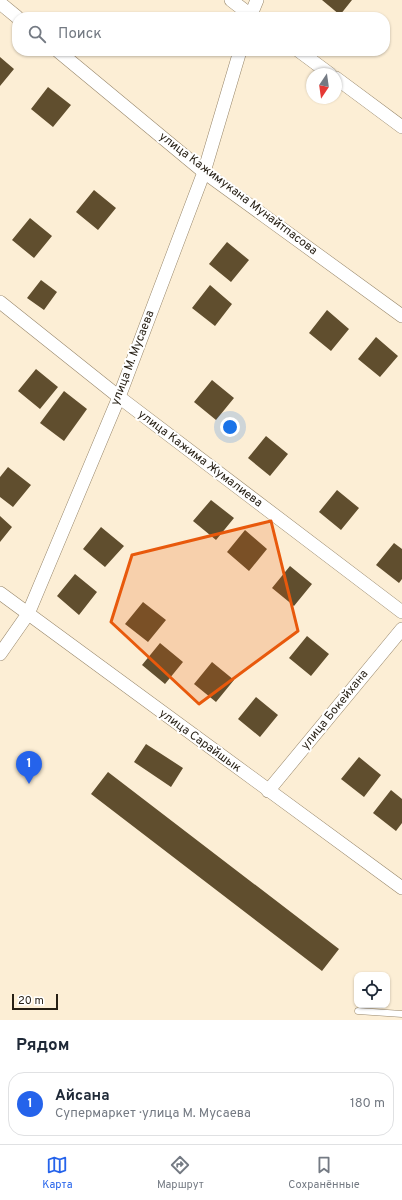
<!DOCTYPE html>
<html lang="ru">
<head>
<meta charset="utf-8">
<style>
	:root { --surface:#fff; --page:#f6f6f7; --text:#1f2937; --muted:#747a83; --line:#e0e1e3; --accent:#2563eb }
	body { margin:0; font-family:Overpass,sans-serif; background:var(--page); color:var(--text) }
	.controls { position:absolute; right:12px; bottom:12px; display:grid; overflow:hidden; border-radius:8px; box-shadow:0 1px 3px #0004 }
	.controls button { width:36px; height:36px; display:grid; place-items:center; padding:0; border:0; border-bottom:1px solid var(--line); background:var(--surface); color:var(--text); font:20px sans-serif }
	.compass { position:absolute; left:306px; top:68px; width:36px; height:36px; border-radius:50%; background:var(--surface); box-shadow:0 1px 3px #0004; rotate:193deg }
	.scale { position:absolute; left:12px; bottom:10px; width:46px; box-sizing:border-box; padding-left:4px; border:2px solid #261f14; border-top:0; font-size:11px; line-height:14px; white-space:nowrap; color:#261f14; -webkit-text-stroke:3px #fff; paint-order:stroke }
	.you { position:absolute; left:230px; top:427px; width:14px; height:14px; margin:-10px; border:3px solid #fff; border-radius:50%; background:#1a73e8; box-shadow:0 0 0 6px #1a73e833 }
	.badge { display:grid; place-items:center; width:26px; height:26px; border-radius:50%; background:var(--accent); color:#fff; font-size:13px; font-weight:700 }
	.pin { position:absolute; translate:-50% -33px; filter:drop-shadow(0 1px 2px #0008) }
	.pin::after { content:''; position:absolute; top:21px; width:14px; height:12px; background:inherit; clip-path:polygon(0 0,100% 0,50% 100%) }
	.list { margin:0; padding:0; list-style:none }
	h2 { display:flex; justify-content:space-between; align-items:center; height:52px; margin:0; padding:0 16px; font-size:17px }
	h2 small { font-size:13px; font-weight:400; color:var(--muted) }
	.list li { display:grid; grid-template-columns:26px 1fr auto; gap:12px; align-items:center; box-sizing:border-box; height:64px; margin:0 8px 8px; padding:0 8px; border:1px solid var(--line); border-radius:16px }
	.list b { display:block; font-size:15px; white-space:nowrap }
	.list p { margin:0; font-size:13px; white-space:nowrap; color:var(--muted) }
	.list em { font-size:13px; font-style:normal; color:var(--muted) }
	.icon { flex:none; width:22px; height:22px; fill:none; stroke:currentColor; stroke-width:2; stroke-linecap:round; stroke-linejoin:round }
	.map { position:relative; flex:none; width:402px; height:1020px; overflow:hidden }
	.search { position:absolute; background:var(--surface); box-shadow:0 1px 3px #0004; left:12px; right:12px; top:12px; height:44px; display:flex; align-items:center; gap:10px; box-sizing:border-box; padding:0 14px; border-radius:16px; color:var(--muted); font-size:15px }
	.sheet { height:124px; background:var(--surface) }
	nav { display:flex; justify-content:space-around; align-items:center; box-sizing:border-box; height:56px; border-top:1px solid var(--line); background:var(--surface); font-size:11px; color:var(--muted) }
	nav a { display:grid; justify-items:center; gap:2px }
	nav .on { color:var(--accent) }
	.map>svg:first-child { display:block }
	.building { fill:#604e2e }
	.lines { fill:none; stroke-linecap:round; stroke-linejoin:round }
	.service-casing { stroke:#98876b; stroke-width:7 }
	.minor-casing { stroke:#98876b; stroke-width:14 }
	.service { stroke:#fff; stroke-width:6 }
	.minor { stroke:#fff; stroke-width:13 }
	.marked { fill:#e8590c; fill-opacity:0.2; stroke:#e8590c; stroke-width:3; stroke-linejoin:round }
	.labels { text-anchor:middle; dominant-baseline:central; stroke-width:4; stroke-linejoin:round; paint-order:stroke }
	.street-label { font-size:12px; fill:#261f14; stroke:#fff }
</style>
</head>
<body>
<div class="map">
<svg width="402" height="1020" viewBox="0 0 402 1020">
	<rect width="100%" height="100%" fill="#fceed5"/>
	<!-- building -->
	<path class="building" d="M322,0H352L340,15Z
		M360,51H370L366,56Z
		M0,57L14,69L0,86Z
		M48,87L71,105L53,127L31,109Z
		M94,190L116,208L98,230L76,212Z
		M30,218L52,236L34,258L12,240Z
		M227,242L249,260L231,282L209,264Z
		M41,280L57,292L44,310L27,298Z
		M210,285L232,304L215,326L192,308Z
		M327,310L349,329L331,351L309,333Z
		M376,337L398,356L380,377L358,359Z
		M36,369L58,387L40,409L18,391Z
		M212,380L234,398L216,420L194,402Z
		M64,391L87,409L64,441L40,423Z
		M266,436L288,454L270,476L248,458Z
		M8,467L31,485L13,507L0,497V477Z
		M337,490L359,508L341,530L319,512Z
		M211,500L234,518L216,540L193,521Z
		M0,516L12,527L0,542Z
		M101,527L124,546L105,567L83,549Z
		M245,530L267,549L249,571L227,552Z
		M394,543L402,549V579L399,583L376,565Z
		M290,566L312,584L294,606L272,588Z
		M75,574L97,592L79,615L57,596Z
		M143,602L166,620L148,642L125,624Z
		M307,636L329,654L311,676L289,658Z
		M160,643L183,662L165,684L142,665Z
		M212,662L234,680L216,702L194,684Z
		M256,697L278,715L260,737L238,719Z
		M146,744L183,768L171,787L134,762Z
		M359,757L381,775L364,797L341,779Z
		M108,772L339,949L322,971L91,794Z
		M391,790L402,799V823L396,831L373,813Z"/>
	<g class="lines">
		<defs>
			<path id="service" d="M358,1011L402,1014"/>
			<path id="minor" d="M231,0L253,17
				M0,3L17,17
				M250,17L257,0
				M58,51L204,172L402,316
				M299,51L330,74
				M336,78L402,127
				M0,302L119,397L402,612
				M0,593L402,888
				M0,654L28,614L119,397L204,172L240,51
				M268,791L402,629"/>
		</defs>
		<!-- service casing -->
		<use href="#service" class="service-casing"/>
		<!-- minor casing -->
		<use href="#minor" class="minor-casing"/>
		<!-- service -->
		<use href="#service" class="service"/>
		<!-- minor -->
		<use href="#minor" class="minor"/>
	</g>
	<!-- marked area -->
	<path class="marked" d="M271,521L298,631L199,704L111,622L132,555Z"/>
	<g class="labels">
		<!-- street labels -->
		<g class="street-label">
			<text transform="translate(238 194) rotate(37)">улица Кажимукана Мунайтпасова</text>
			<text transform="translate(133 358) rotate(-69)">улица М. Мусаева</text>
			<text transform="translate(200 459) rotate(37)">улица Кажима Жумалиева</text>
			<text transform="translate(335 710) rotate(-51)">улица Бокейхана</text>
			<text transform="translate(200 741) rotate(36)">улица Сарайшык</text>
		</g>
	</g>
</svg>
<div class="controls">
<button><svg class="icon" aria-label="locate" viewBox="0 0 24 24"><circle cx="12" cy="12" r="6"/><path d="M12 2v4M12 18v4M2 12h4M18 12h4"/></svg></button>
</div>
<svg class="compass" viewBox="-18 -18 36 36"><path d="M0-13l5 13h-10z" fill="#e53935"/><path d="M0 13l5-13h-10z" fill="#747a83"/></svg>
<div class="scale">20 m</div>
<div class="you"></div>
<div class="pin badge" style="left:29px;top:784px">1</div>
<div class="search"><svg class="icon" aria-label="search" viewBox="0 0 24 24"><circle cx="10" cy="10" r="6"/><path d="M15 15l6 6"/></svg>Поиск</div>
</div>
<section class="sheet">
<h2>Рядом<small></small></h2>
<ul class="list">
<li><span class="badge">1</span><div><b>Айсана</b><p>Супермаркет · улица М. Мусаева</p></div><em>180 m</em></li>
</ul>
</section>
<nav>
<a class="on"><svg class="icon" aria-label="map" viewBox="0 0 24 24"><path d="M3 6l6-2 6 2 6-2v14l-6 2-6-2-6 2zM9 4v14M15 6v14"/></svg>Карта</a>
<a><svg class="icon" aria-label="directions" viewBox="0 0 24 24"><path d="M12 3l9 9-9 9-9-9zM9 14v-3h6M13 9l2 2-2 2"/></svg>Маршрут</a>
<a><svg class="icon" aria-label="saved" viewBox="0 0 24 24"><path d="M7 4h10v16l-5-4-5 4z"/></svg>Сохранённые</a>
</nav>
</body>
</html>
